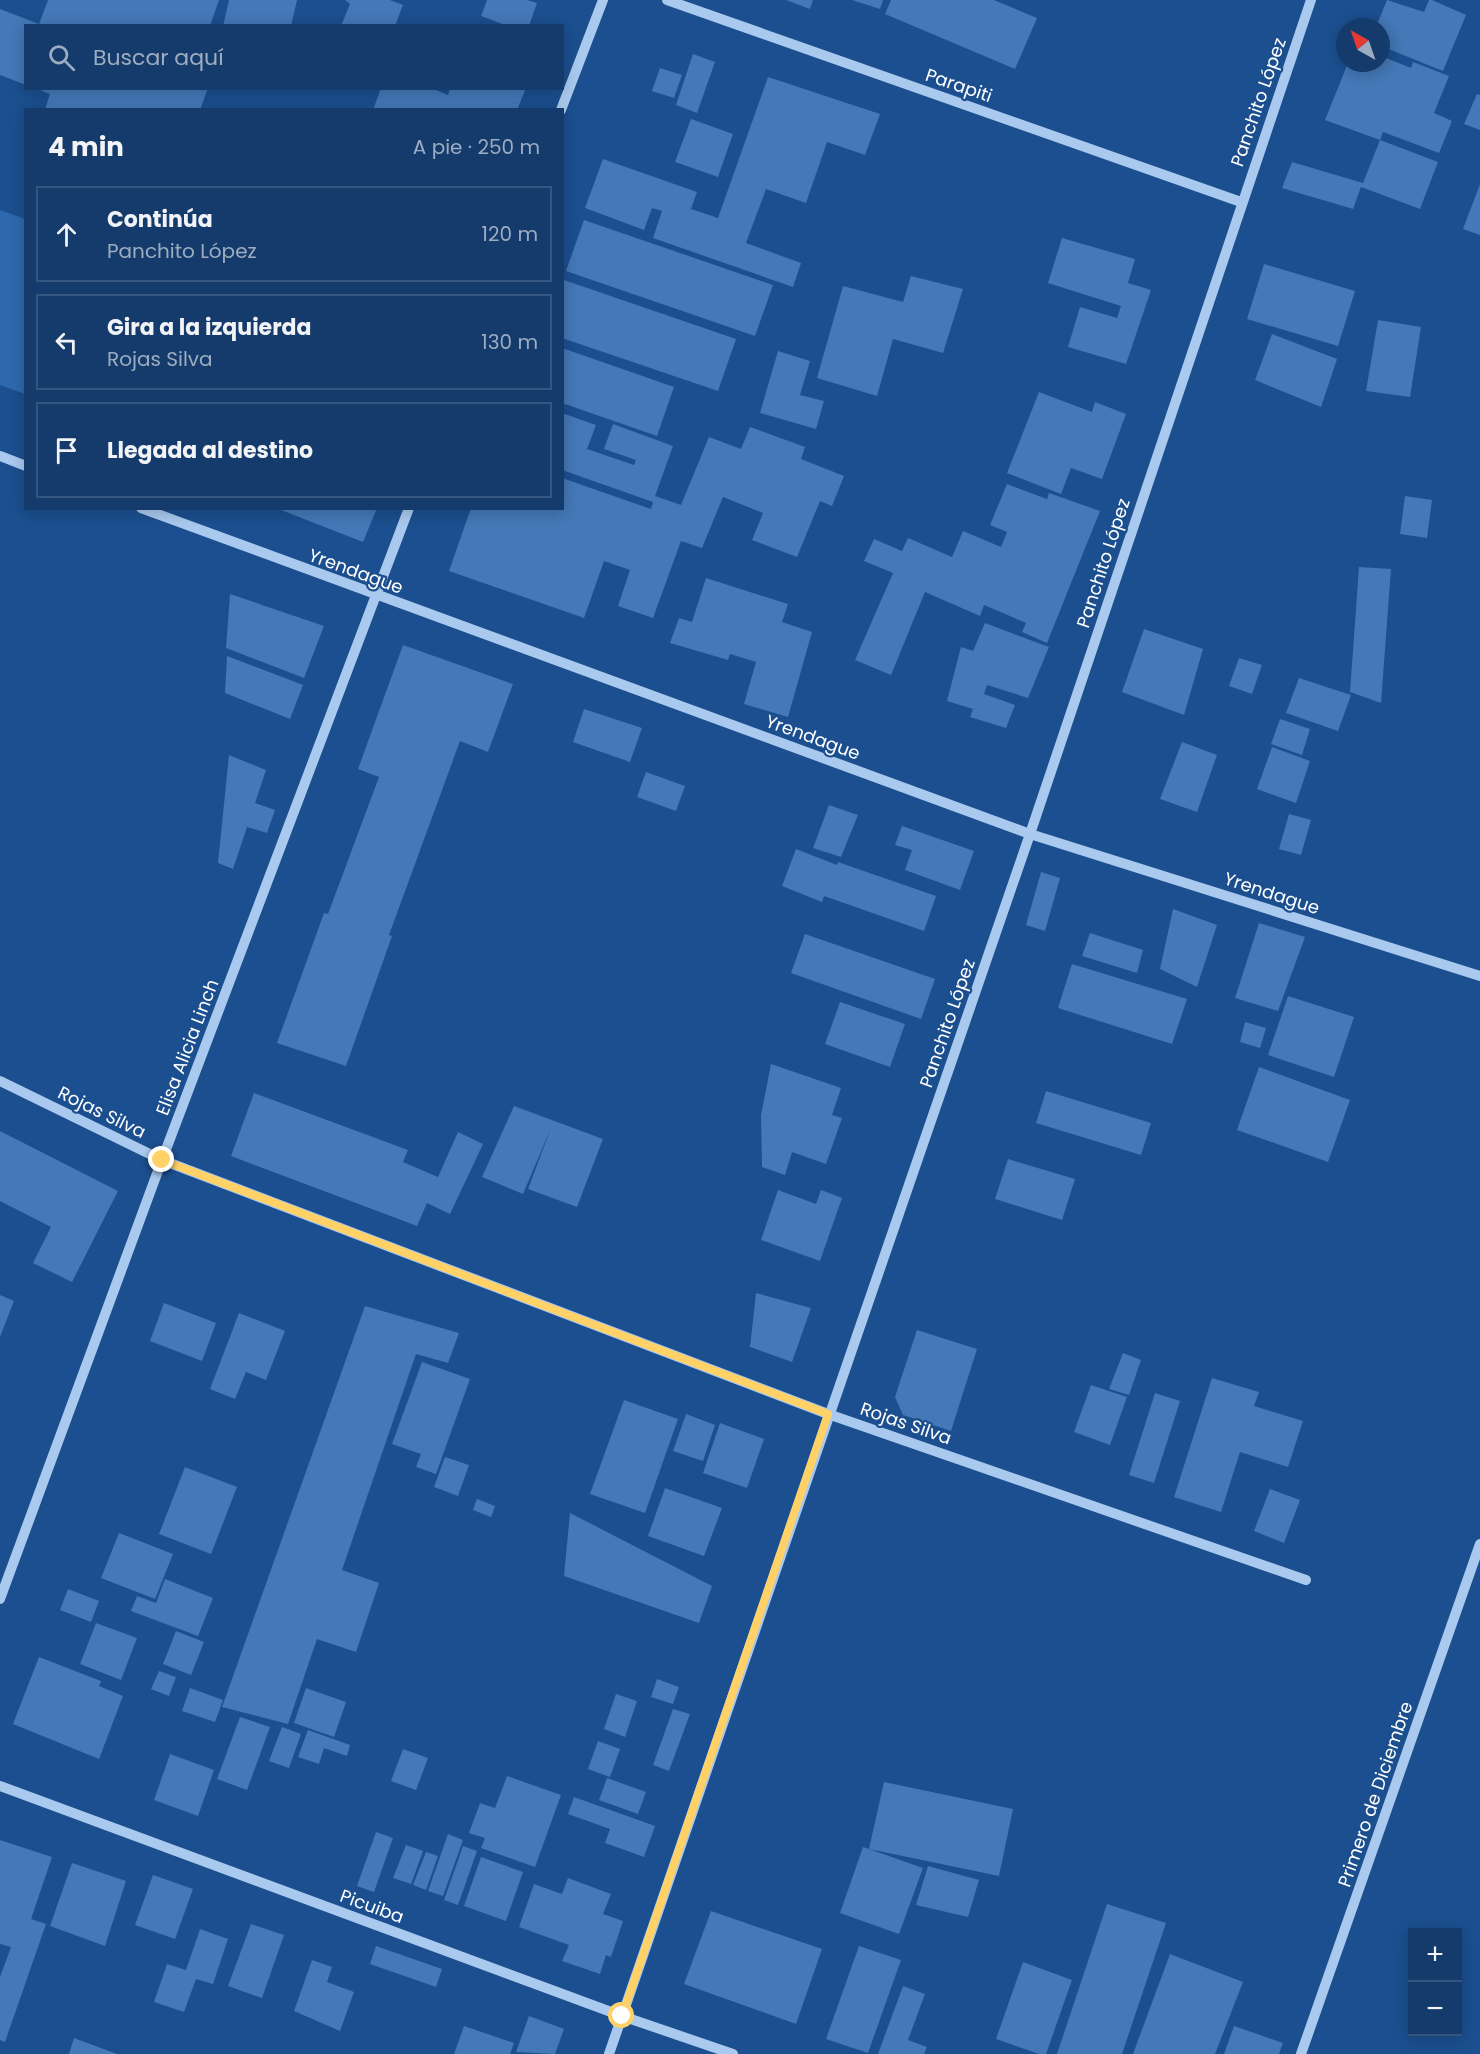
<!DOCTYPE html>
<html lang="es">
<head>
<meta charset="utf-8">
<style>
	:root { --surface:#143b6b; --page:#214673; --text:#f1f3f6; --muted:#9dadc1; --line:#33557e }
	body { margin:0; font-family:Poppins,sans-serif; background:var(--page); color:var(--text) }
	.controls { position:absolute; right:18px; bottom:18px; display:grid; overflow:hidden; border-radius:0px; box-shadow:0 3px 15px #0003 }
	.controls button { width:54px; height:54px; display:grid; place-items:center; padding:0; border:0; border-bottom:2px solid var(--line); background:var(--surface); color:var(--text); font:30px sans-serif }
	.compass { position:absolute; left:1336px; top:18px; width:54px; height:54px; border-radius:50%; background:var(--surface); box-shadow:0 3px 15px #0003; rotate:320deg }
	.stop { position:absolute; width:18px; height:18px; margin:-14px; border:4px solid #ffd166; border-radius:50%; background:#fff }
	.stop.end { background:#ffd166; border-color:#fff; box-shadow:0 2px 6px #0008 }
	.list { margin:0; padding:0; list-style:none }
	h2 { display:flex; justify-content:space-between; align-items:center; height:78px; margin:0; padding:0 24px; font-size:26px }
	h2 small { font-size:20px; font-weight:400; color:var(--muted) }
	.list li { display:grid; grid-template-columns:39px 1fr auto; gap:18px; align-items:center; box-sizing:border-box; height:96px; margin:0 12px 12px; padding:0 12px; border:2px solid var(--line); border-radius:0px }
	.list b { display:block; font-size:22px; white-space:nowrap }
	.list p { margin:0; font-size:20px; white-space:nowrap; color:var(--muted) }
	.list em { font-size:20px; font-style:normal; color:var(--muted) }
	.icon { flex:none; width:33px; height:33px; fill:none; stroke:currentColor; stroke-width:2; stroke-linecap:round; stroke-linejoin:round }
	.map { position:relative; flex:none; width:1480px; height:2054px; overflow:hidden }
	.search { position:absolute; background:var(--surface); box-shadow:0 3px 15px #0003; left:24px; top:24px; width:540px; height:66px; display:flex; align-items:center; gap:15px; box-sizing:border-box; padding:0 21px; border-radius:0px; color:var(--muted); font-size:22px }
	.panel { position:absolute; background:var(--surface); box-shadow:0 3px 15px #0003; left:24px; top:108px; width:540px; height:402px; border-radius:0px }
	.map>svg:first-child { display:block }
	.green { fill:#2e69ad }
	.building { fill:#4478b7 }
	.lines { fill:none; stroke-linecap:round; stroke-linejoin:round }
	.minor { stroke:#a9c9ee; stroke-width:10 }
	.route { stroke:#ffd166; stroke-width:8 }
	.labels { text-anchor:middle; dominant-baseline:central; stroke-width:4.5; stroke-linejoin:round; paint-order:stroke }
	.street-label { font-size:18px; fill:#fff; stroke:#1b4f8f }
</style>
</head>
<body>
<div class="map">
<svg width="1480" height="2054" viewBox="0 0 1480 2054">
	<rect width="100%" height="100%" fill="#1b4f8f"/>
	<!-- green -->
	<path class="green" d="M0,210L25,219V394L0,385Z"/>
	<!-- building -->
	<path class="building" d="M48,0H219L210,26H26V85L0,75V9L39,24Z
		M229,0H297L291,26H223Z
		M345,0H390L403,5L395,26H341L350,4Z
		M487,0H527L537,3L529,26H508L481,16Z
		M786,0H813L810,9Z
		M852,0H883L880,9Z
		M891,0H994L1037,18L1015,69L885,14Z
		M1387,0L1424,12L1429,0H1432L1466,15L1443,71L1381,46V27H1376Z
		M693,54L715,62L697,113L676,105Z
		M1381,56L1411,68L1413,62L1449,76L1434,113L1452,121L1439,153L1383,132L1380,140L1438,162L1420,209L1361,187L1353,209L1282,188L1292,162L1363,183L1380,140L1325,120L1348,63H1381Z
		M660,68L682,75L674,98L652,91Z
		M768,77L880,114L865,155L827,142L806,203L766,189L746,243L801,263L793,287L653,238L662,211L652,208L644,230L585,208L603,159L697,192L691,209L718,218Z
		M35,88H208L200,110H45L50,94Z
		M381,88H431L448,95L450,88H526L517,110H373Z
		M1477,94L1480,95V130L1464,124Z
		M691,119L733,134L718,177L675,162Z
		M1480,184V235L1463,229Z
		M584,220L773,285L755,336L566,271Z
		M1062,238L1135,259L1128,283L1151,290L1126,364L1068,347L1080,307L1117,318L1121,306L1048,283Z
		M1264,264L1355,291L1338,346L1247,319Z
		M911,276L963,289L943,353L893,339L877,396L817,378L843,286L903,302Z
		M564,280L736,339L718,391L562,338Z
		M1378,320L1421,327L1410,397L1366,391Z
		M1272,334L1337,359L1321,407L1255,380Z
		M562,348L674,387L657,436L562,403Z
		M778,351L810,361L800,395L824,401L816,429L760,413Z
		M1039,392L1092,412L1095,402L1126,414L1102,479L1071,468L1061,494L1007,473Z
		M562,413L596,425L587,449L634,465L636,460L604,449L613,424L673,446L655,496L681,505L709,437L741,449L750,427L805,447L801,459L844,476L832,506L820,501L797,557L752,540L763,513L723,497L702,548L681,541L653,618L618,606L630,570L604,561L584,618L449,571L471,508H562V478L651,509L653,502L562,470Z
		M1007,484L1047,499L1049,493L1100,511L1047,643L1022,632L1026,623L984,605L980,616L925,592L891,675L855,660L893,573L864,561L874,539L902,551L908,538L952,557L963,531L1001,547L1007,532L990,525Z
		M1405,496L1432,500L1427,538L1400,534Z
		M276,508H377L363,542Z
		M1359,567L1391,569L1381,703L1350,692Z
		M706,578L788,604L782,622L812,632L788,717L744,704L756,662L730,654L728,660L670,643L679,618L692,622Z
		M230,594L324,626L304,678L226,648Z
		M985,623L1049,647L1028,698L987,685L984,694L1015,705L1006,728L970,717L973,709L947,701L961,647L973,651Z
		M1144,629L1203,649L1184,715L1122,692Z
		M403,645L513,684L488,752L460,741L389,935L392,936L346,1066L277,1043L324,913L328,914L379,777L358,769Z
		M227,656L303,685L290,719L225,693Z
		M1239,658L1262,665L1252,694L1229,686Z
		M1299,678L1351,695L1338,731L1286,713Z
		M584,709L642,728L630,762L573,742Z
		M1280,719L1310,729L1302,755L1271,744Z
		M1182,742L1217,755L1197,812L1160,799Z
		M1272,747L1310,761L1296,803L1257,789Z
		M229,755L266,770L255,803L275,810L267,833L247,827L233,869L218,863Z
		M646,772L685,786L676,811L637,797Z
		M829,805L858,815L841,857L813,848Z
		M1289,814L1311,820L1301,855L1279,849Z
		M902,826L974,851L960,890L905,870L912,850L895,845Z
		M796,849L837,865L838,862L936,896L924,931L824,896L822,902L782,886Z
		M1041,872L1060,878L1045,931L1026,925Z
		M1173,909L1217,925L1197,987L1160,969Z
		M1259,923L1305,937L1278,1011L1235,998Z
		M1090,933L1143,950L1137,973L1082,956Z
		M805,934L935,979L921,1019L791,973Z
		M1072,964L1187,999L1172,1044L1058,1008Z
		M1288,996L1354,1017L1334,1077L1268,1055Z
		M840,1002L905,1024L890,1067L825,1044Z
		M1245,1022L1266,1028L1260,1048L1240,1042Z
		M771,1064L841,1088L832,1115L842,1118L826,1164L792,1152L785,1175L762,1167L761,1115Z
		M1259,1067L1350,1100L1328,1162L1237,1130Z
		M1046,1091L1151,1123L1141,1155L1036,1123Z
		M254,1093L408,1150L403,1162L438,1177L458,1132L483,1144L450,1214L427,1203L417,1226L231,1156Z
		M514,1106L603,1139L577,1207L528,1189L551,1128L523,1194L482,1177Z
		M0,1131L118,1191L72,1282L33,1263L51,1227L0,1201Z
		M1008,1159L1075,1179L1062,1220L995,1199Z
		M778,1190L816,1204L821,1190L842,1198L820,1261L761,1240Z
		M756,1293L811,1308L792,1362L750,1347Z
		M0,1295L14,1301L0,1337Z
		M164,1303L216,1323L202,1361L150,1341Z
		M365,1306L459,1333L448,1363L416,1354L342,1570L379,1583L356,1652L317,1639L288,1724L222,1707Z
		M239,1313L285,1331L266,1380L246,1372L235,1399L210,1389Z
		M917,1330L977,1349L951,1431L903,1415L895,1397Z
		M1123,1353L1141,1360L1129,1395L1109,1389Z
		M422,1362L470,1379L436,1474L416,1467L421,1454L392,1444Z
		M1212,1378L1259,1392L1254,1406L1303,1421L1288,1467L1240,1452L1221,1512L1174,1497Z
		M1091,1385L1127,1397L1110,1445L1074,1432Z
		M1155,1393L1180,1401L1154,1483L1129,1475Z
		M624,1400L678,1419L645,1513L590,1494Z
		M686,1414L715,1425L703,1461L673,1451Z
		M720,1423L764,1439L747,1488L703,1473Z
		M445,1457L469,1465L458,1496L434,1487Z
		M185,1467L237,1487L211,1554L159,1534Z
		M665,1488L722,1508L704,1556L648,1536Z
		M1270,1489L1300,1500L1284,1543L1254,1531Z
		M477,1499L495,1506L491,1517L473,1510Z
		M570,1513L712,1586L699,1623L564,1576Z
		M119,1533L173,1554L155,1599L101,1578Z
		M165,1579L213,1598L198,1636L131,1611L137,1596L156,1603Z
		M68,1589L99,1601L91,1622L60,1610Z
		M96,1623L137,1638L121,1680L80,1664Z
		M176,1631L204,1642L191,1675L163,1664Z
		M39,1657L101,1681L99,1686L123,1696L99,1759L13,1724Z
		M159,1671L176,1677L169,1696L151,1689Z
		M657,1679L679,1687L673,1704L651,1697Z
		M190,1688L223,1700L215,1722L182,1711Z
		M306,1688L346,1702L334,1737L294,1723Z
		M616,1694L637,1701L625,1737L604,1729Z
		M673,1709L690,1714L669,1771L653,1765Z
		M240,1717L270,1727L247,1790L217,1779Z
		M282,1727L301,1734L289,1768L269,1761Z
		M308,1730L350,1745L347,1756L324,1748L319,1764L298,1757Z
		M598,1741L620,1749L610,1777L588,1769Z
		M403,1749L428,1758L416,1790L391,1781Z
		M170,1754L214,1770L198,1816L154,1800Z
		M507,1776L561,1795L535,1867L481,1848L485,1838L469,1833L480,1803L495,1808Z
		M607,1778L646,1792L638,1814L599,1800Z
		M884,1782L1013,1809L999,1876L869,1849L923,1868L899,1934L840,1913L863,1847L869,1849Z
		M574,1797L655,1826L644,1857L605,1843L610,1829L568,1814Z
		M376,1832L393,1838L374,1892L357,1886Z
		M448,1834L463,1840L443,1896L428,1891Z
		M0,1840L52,1857L31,1919L46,1924L5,2042L0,2040V1977L11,1947L0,1944Z
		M406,1845L423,1851L411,1884L393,1878Z
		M463,1846L477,1851L458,1905L444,1900Z
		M426,1852L438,1856L426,1890L413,1885Z
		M481,1857L523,1872L506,1921L464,1906Z
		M72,1863L126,1881L105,1946L50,1926Z
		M928,1866L979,1880L968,1917L916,1905Z
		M153,1875L193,1889L175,1939L135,1925Z
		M568,1878L611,1894L603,1914L623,1921L611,1957L606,1955L600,1974L562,1961L569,1945L519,1927L534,1884L562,1894Z
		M1107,1904L1166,1923L1122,2054H1057Z
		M711,1911L822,1949L796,2024L684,1984Z
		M251,1924L284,1935L262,1998L228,1986Z
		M200,1929L228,1939L213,1984L196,1979L184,2012L154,2002L167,1964L186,1970Z
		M376,1946L442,1969L436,1987L370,1964Z
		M859,1946L901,1960L868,2053L826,2039Z
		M1170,1954L1243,1982L1215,2054H1133Z
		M312,1960L332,1967L327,1982L354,1992L340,2031L294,2011Z
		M1023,1962L1072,1980L1046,2054H1039L996,2039Z
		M903,1986L925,1994L908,2040L927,2047L924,2054H878Z
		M529,2016L564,2029L555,2054L516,2052Z
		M464,2026L514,2043L510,2054H454Z
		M1234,2026L1283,2043L1279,2054H1224Z
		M74,2038L117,2054H69Z"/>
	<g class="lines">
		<!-- minor -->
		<path class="minor" d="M667,0L1241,202
			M561,110L603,0
			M0,456L26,466
			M141,508L1030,834L1480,976
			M0,1081L162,1160L828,1414L1306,1580
			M0,1599L162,1160L409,508
			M0,1786L622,2016L733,2054
			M609,2054L1030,834L1311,0
			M1301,2054L1480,1544"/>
	</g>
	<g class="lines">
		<!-- route -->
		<path class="route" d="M162,1160L828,1414L622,2016"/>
	</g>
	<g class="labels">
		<!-- street labels -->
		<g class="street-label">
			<text transform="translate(959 85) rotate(19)">Parapiti</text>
			<text transform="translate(1258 102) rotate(-71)">Panchito López</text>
			<text transform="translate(1103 563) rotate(-72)">Panchito López</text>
			<text transform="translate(356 571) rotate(20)">Yrendague</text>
			<text transform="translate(813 737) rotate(20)">Yrendague</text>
			<text transform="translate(1272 893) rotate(18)">Yrendague</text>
			<text transform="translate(947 1023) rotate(-71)">Panchito López</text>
			<text transform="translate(187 1047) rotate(-69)">Elisa Alicia Linch</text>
			<text transform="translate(102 1112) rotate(26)">Rojas Silva</text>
			<text transform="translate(906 1423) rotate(19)">Rojas Silva</text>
			<text transform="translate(1375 1794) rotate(-71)">Primero de Diciembre</text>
			<text transform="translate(372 1906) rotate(20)">Picuiba</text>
		</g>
	</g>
</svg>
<div class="controls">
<button>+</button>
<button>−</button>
</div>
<svg class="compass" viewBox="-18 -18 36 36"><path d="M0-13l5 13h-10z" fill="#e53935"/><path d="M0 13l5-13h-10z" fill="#9dadc1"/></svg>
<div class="stop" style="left:622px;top:2016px"></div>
<div class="stop end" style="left:162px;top:1160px"></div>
<div class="search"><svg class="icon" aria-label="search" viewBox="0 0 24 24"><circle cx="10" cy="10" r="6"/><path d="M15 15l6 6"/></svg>Buscar aquí</div>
<section class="panel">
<h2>4 min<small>A pie · 250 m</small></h2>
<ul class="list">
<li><svg class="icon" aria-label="ahead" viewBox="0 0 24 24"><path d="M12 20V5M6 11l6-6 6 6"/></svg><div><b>Continúa</b><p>Panchito López</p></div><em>120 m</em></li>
<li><svg class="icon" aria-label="left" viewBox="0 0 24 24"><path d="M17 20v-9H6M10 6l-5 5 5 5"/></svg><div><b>Gira a la izquierda</b><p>Rojas Silva</p></div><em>130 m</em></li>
<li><svg class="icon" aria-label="arrive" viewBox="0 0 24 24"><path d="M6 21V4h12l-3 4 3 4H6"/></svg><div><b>Llegada al destino</b></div></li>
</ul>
</section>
</div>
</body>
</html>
